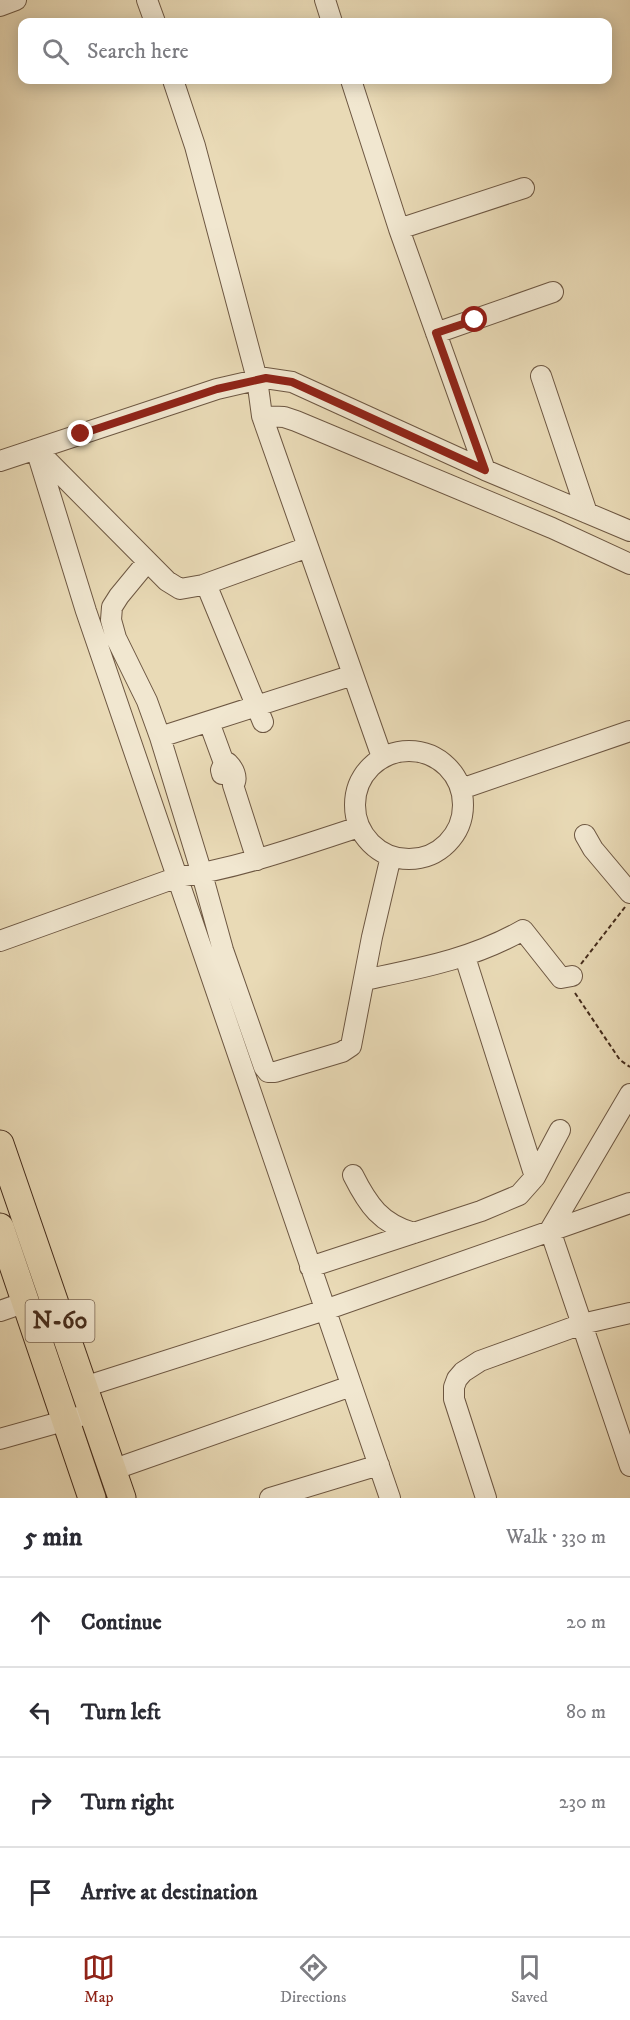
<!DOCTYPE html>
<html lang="en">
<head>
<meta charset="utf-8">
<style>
	:root { --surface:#fff; --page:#f2f2f3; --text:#2b2b33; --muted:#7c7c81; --line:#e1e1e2; --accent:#8f2418 }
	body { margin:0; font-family:"IM FELL DW Pica",serif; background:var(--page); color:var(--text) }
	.stop { position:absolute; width:18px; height:18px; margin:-14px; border:4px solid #8f2418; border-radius:50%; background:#fff }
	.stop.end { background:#8f2418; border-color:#fff; box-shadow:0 2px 6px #0008 }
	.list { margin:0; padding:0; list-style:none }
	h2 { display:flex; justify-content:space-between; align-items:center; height:78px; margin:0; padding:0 24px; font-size:26px }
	h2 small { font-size:20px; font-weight:400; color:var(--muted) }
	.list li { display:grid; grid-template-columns:39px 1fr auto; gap:18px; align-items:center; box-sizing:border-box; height:90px; padding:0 24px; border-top:2px solid var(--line) }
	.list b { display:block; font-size:22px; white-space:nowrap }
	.list em { font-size:20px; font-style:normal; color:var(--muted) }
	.icon { flex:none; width:33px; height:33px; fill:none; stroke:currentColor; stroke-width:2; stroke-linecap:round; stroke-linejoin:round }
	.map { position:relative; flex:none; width:630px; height:1498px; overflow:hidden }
	.search { position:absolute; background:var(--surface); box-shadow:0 3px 15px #0003; left:18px; right:18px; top:18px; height:66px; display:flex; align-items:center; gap:15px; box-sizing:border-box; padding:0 21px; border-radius:12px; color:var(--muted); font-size:22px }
	.sheet { height:438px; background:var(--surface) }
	nav { display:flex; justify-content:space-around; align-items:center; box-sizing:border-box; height:84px; border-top:2px solid var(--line); background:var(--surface); font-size:16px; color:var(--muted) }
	nav a { display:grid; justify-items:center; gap:3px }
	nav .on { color:var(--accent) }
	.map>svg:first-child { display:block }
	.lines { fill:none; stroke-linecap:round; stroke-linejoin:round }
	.minor-casing { stroke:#6d5742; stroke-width:22 }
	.highway-casing { stroke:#442b1b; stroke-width:29 }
	.path { stroke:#442b1b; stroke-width:2; stroke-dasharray:4.5 3; stroke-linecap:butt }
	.minor { stroke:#f1e7d0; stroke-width:20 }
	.highway { stroke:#e9dab6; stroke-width:27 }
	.route { stroke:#8f2418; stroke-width:8 }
	.labels { text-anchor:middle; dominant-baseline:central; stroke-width:6; stroke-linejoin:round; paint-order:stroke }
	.shield { fill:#f1e7d0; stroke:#786351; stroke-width:1.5 }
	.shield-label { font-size:24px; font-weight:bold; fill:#442b1b }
</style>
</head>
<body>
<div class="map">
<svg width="630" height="1498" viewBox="0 0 630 1498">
	<rect width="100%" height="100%" fill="#e9dab6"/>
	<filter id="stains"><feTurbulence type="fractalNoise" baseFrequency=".00333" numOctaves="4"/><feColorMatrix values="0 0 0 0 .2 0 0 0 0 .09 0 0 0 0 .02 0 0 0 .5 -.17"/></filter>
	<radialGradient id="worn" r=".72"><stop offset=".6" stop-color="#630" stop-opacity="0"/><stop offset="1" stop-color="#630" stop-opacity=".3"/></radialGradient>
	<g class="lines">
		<defs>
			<path id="minor" d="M147,0L155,22
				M325,0L332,22
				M0,6L16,0
				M173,80L195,146L257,379L262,416L382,757
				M351,80L399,229L485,470
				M399,229L524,188
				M436,333L553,292
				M541,376L587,513
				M262,416L284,417L296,421L552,528L630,564
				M36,449L86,611L390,1498
				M38,451L167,581L180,589L203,585L308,547
				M0,461L217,389L265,378L292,382L485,470L630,531
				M147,562L119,596L112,607L111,620L116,638L147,701L160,737L202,874L223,950L264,1067L268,1072H275L342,1052L351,1046L372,937L391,856
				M206,584L263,722
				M209,722L224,763L221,770L222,774
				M160,737L353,675
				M355 805a54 54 0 1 1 108 0a54 54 0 1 1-108 0Z
				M224,763H228C233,768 239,778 233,785L257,860
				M461,789L630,731
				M585,835L593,849L630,893
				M0,941L178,877C240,868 300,846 359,827
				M465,957L535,1177
				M364,980C421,968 472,959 523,930L561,978L572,976
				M630,1094L550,1230L630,1466
				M353,1175C368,1205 381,1224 414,1233
				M310,1267L481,1211L519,1195L535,1177L560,1130
				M0,1311L26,1302
				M84,1387L325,1310L630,1203
				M0,1439L78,1417
				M112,1470L351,1386
				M270,1498L379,1465
				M486,1498L454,1399V1387L457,1379L463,1372L480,1361L582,1324L630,1313"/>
			<path id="highway" d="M0,1144L122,1498
				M0,1227L92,1498"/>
		</defs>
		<!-- minor casing -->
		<use href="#minor" class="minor-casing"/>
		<!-- highway casing -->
		<use href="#highway" class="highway-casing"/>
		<!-- path -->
		<path class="path" d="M581,964L625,907
			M575,993L620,1060L630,1067"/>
		<!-- minor -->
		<use href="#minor" class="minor"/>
		<!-- highway -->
		<use href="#highway" class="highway"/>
	</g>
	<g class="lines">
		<!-- route -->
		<path class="route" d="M81,434L217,389L266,378L292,382L485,470L436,333L475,320"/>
	</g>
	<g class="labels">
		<!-- shield labels -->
		<rect class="shield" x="25.5" y="1300" width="69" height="42" rx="4.5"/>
		<g class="shield-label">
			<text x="60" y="1321">N-60</text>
		</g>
	</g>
	<rect width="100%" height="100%" filter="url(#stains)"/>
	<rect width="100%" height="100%" fill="url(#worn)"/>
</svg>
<div class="stop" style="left:475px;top:320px"></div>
<div class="stop end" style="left:81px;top:434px"></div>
<div class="search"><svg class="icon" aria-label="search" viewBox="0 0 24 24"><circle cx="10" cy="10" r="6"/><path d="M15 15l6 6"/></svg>Search here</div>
</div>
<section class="sheet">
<h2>5 min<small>Walk · 330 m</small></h2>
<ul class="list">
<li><svg class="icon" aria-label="ahead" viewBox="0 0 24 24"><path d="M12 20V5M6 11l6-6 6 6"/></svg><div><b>Continue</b></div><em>20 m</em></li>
<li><svg class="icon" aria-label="left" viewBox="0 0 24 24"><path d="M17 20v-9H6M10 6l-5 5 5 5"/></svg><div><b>Turn left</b></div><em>80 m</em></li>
<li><svg class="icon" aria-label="right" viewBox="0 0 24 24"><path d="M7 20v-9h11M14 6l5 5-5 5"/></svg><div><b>Turn right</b></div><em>230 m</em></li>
<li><svg class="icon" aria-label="arrive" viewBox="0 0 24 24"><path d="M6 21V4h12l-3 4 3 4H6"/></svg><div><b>Arrive at destination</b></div></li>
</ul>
</section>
<nav>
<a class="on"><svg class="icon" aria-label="map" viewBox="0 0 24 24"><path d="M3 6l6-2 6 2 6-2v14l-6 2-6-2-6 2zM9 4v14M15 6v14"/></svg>Map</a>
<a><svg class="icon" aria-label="directions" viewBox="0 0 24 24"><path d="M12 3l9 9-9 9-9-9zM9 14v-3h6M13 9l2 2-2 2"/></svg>Directions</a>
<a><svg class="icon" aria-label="saved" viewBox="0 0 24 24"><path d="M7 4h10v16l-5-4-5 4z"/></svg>Saved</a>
</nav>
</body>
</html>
